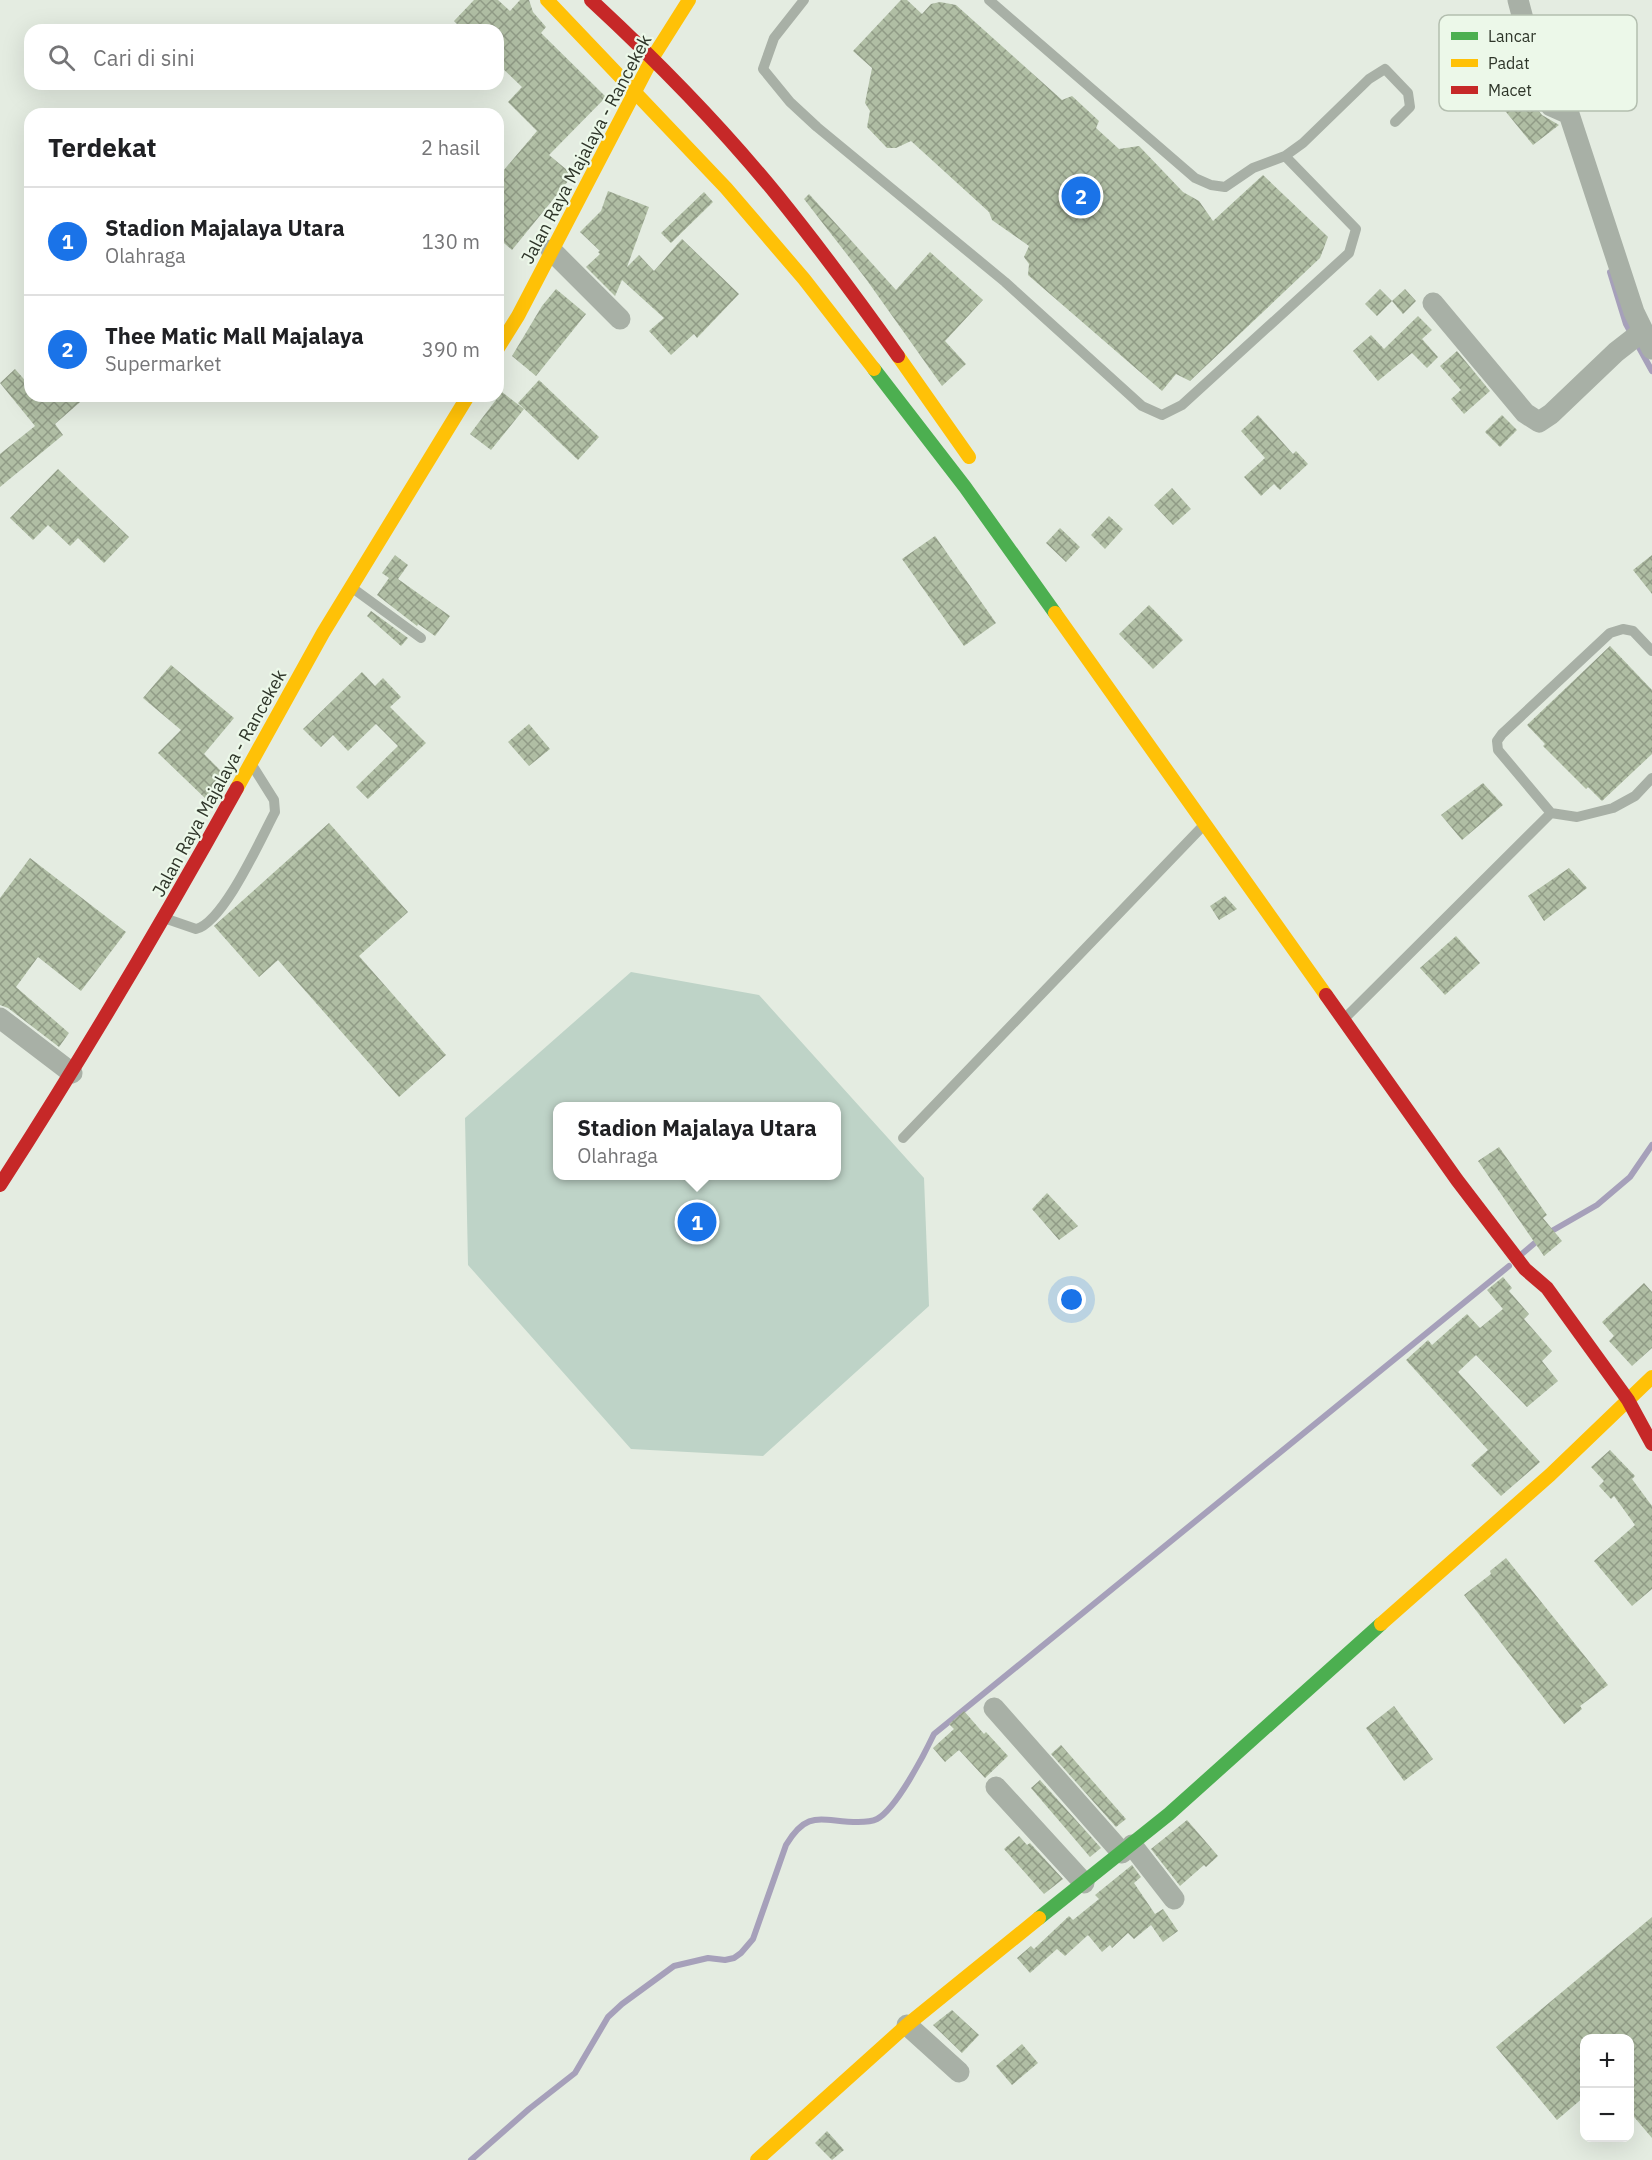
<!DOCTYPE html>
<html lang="id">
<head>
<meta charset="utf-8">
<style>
	:root { --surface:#fff; --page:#f2f2f2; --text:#202124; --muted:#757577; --line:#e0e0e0; --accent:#1a73e8 }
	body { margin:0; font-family:"IBM Plex Sans",sans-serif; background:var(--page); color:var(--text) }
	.controls { position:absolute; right:18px; bottom:18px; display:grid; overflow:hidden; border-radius:12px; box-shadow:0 6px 24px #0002 }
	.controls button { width:54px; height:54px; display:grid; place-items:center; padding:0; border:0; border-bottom:2px solid var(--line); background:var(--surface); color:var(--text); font:30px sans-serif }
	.you { position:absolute; left:1072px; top:1300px; width:21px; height:21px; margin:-15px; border:4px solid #fff; border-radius:50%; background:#1a73e8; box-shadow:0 0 0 9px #1a73e833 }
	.badge { display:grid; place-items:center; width:39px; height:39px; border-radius:50%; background:var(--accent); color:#fff; font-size:20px; font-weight:700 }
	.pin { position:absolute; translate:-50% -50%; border:3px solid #fff; box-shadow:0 2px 6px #0006 }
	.popup { position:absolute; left:553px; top:1102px; width:288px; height:78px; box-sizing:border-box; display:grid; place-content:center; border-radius:12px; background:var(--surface); filter:drop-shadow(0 2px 4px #0005); font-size:20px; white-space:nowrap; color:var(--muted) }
	.popup b { font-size:22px; color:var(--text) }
	.popup::after { content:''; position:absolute; left:50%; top:100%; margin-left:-12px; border:12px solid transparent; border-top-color:var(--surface) }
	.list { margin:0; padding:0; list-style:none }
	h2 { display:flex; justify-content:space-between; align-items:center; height:78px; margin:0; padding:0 24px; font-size:26px }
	h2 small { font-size:20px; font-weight:400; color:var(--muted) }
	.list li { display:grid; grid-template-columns:39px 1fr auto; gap:18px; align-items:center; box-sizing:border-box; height:108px; padding:0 24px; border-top:2px solid var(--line) }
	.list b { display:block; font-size:22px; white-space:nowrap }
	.list p { margin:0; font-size:20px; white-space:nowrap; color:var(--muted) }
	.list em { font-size:20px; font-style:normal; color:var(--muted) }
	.icon { flex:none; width:33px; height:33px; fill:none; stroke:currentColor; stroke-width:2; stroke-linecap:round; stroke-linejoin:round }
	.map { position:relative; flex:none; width:1652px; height:2160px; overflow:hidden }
	.search { position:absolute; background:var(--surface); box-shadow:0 6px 24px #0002; left:24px; top:24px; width:480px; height:66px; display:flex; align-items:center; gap:15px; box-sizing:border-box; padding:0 21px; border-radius:18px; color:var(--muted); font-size:22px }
	.panel { position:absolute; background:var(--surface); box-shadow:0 6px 24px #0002; left:24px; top:108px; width:480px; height:294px; border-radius:18px }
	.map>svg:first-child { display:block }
	.garden { fill:#bed3c7; fill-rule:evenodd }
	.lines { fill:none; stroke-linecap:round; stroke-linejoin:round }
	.stream { stroke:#a6a0ba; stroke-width:6 }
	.building { fill:url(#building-cross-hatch) }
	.lane { stroke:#a8b0a6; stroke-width:10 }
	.street { stroke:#a8b0a6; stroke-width:21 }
	.fast { stroke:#4caf50; stroke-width:14 }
	.slow { stroke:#ffc107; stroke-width:14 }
	.jam { stroke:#c62828; stroke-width:14 }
	.labels { text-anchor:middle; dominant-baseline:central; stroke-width:4.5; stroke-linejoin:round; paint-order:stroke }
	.street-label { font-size:18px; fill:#2e3529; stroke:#ecf8e9 }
	.key { fill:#ecf8e9; stroke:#b3beaf; stroke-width:1.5 }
	.key-label { font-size:16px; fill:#2e3529 }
</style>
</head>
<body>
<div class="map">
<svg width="1652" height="2160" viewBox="0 0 1652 2160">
	<defs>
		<pattern id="building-cross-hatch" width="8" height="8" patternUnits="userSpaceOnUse" patternTransform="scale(1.5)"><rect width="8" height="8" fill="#b0bea4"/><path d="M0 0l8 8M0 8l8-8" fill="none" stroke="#909b86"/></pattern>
	</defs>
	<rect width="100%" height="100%" fill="#e4ece1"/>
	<!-- garden -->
	<path class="garden" d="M631,972L759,995L924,1178L929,1306L763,1456L631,1449L468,1265L465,1118ZM558,1106H837V1176H558Z"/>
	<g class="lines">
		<!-- stream -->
		<path class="stream" d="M1610,272L1626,324L1652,371
			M1523,1253L1543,1236L1597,1205L1630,1177L1652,1145
			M471,2160L529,2109L575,2073L608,2017L622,2004L674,1966L708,1958L725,1960L734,1958L741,1953L753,1939L786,1845C808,1808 822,1822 858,1822C864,1822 871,1822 877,1819C896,1809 924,1755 934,1734L1509,1266"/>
	</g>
	<!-- building -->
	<path class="building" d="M474,0H498L510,11L520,0H529L533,12L546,27L541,33L606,97L549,155L573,175L512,250L498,238V177L537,131L508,102L522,87L498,64V30H463L454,21Z
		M901,0H907L922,14L931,4L940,2L956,5L1062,100L1072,96L1099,121L1096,128L1119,149L1139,146L1183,192L1199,201L1213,221L1263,175L1328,237L1320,258L1190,381L1176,374L1162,391L1028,275L1029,264L1024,257L1029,246L992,220L989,212L911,141L896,148H887L867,127L870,111L865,103L872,68L853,51Z
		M1516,42L1524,64L1510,75L1542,115L1559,125L1533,145L1475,74Z
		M1598,52L1613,68L1587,92L1572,76Z
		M608,191L649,207L627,267L639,255L654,271L682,239L739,294L697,338L694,334L671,355L649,331L664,318L622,280L615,296L586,267L600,254L598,252L600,251L580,232L601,211Z
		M704,192L713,202L671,243L661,233Z
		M809,194L896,290L930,252L983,300L945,341L966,364L942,386L866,279L804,199Z
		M556,289L586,314L536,376L512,356L542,306Z
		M1380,289L1392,301L1377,316L1365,304Z
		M1405,289L1416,301L1403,314L1392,301Z
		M1418,316L1432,330L1422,339L1438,357L1427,368L1412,353L1378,381L1353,351L1371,335L1384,349Z
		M1457,351L1490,391L1464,414L1451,399L1461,390L1440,366Z
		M15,369L30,386V396H87L55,424L63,435L0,487V454L35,426L0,383Z
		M539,380L599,437L578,460L518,403Z
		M502,392L524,409L491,450L470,434Z
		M1258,415L1293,454L1296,451L1308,464L1280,490L1274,484L1261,496L1244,477L1265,458L1241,431Z
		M1502,415L1517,430L1500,447L1485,432Z
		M58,469L129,537L104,563L78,538L70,546L48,525L33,540L10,518Z
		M1172,488L1191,509L1173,525L1154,505Z
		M1109,516L1123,529L1105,549L1091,535Z
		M1060,528L1080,547L1066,562L1046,543Z
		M935,536L996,623L964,646L902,559Z
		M395,555L408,565L398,579L450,616L435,636L418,624L417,626L377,595L389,578L382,573Z
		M1652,555V594L1633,570Z
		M1149,605L1183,640L1153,669L1119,634Z
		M371,611L408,638L401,646L367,616Z
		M1610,646L1652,690V754L1602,801L1588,787L1586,789L1543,746L1545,744L1527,725Z
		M171,665L234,718L204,754L225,775L217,790L207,800L158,753L181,730L143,698Z
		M362,672L375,686L383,678L401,697L390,707L426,743L368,799L356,787L398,746L376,724L348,751L333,735L321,747L303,729Z
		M529,724L550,749L529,766L508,742Z
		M1483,783L1503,805L1462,840L1441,815Z
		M329,823L408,912L359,956L446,1055L399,1097L278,960L259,977L214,926Z
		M30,858L126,932L81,991L38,957L16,987L69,1033L59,1047L8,1008L0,1005V898Z
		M1569,868L1587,888L1544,921L1528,896Z
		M1225,896L1237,909L1219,920L1210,906Z
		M1456,936L1480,963L1445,995L1420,968Z
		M1499,1147L1547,1215L1543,1218L1562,1241L1544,1256L1478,1161Z
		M1047,1193L1078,1226L1059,1240L1032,1209Z
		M1503,1277L1512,1288L1509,1291L1529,1314L1524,1319L1552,1351L1542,1361L1558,1381L1527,1407L1476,1355L1458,1372L1540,1462L1501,1496L1471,1465L1488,1450L1406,1360L1428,1340L1432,1345L1467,1314L1480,1328L1503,1309L1487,1290Z
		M1644,1283L1652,1292V1348L1632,1366L1609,1341L1614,1336L1602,1322Z
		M1610,1450L1635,1476L1632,1479L1652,1506V1589L1632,1606L1594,1561L1635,1525L1614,1496L1611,1499L1599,1486L1604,1481L1591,1467Z
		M1506,1558L1608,1685L1580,1706L1582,1709L1564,1724L1464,1595L1491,1574L1490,1571Z
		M1394,1706L1433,1759L1404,1781L1366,1728Z
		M964,1711L984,1734L986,1732L1008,1756L985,1778L959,1750L945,1762L933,1748L954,1729L949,1724Z
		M1061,1745L1126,1819L1116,1827L1051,1754Z
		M1040,1780L1101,1848L1090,1857L1031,1788Z
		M1187,1820L1218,1856L1206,1867L1204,1865L1180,1886L1151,1849Z
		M1019,1836L1027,1845L1030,1843L1063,1879L1044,1894L1004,1849Z
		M1132,1865L1141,1877L1134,1883L1155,1914L1163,1909L1178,1931L1163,1942L1151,1925L1134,1939L1128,1933L1112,1948L1110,1945L1102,1952L1088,1935L1065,1956L1057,1949L1030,1973L1017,1958L1031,1946L1034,1949L1069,1916L1073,1920L1099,1899L1095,1895Z
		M1652,1917V2138L1629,2111V2038H1584V2097L1557,2120L1496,2047Z
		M952,2010L979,2035L962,2053L933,2025Z
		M1022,2044L1038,2063L1012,2085L996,2066Z
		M827,2131L844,2150L832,2160L815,2143Z"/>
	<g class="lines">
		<!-- lane -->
		<path class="lane" d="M804,0L774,38L763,69L790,102L817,127L1005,282L1142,406L1162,415L1182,405L1349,253L1356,229L1285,156
			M989,0L1195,178L1211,185L1225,187L1253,168L1285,156L1303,143L1369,79L1385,69L1408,93L1410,107L1395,122
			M351,587L421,638
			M1652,651L1633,631L1623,629L1610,633L1502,734L1497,741L1498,750L1551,813L1577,817L1613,808L1635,796L1652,778
			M167,919L196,929C224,922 261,838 275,812L274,800L252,765
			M1345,1018L1551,813
			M903,1138L1202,827"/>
		<!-- street -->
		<path class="street" d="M1518,0L1527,34L1551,106L1569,114L1634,312L1652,349
			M551,250L620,319
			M1433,303L1525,413L1539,422L1551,414L1616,352L1643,331
			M0,1018L72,1073
			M994,1708L1122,1853
			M996,1787L1084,1883
			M1132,1845L1174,1899
			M907,2025L959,2072"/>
		<!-- fast -->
		<path class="fast" d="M874,369L965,487L1055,613
			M1039,1918L1169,1814L1381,1624"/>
		<!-- slow -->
		<path class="slow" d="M547,0L726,188L804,279L874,369
			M498,348L518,316L653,57L689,0
			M898,356L969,457
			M1055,613L1326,995
			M237,788L323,633L468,396
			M1381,1624L1550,1475L1652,1377
			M757,2160L907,2025L1039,1918"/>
		<!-- jam -->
		<path class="jam" d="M591,0C657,61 720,125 777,195C819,247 859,301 898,356
			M1326,995L1457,1180L1525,1269L1547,1288L1628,1400L1652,1444
			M0,1185C84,1055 162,923 237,788"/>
	</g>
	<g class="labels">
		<!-- street labels -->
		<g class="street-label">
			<text transform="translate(586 149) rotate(-62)">Jalan Raya Majalaya - Rancekek</text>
			<text transform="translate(219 783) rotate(-61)">Jalan Raya Majalaya - Rancekek</text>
		</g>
	</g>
	<!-- legend -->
	<rect x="1439" y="15" width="198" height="96" rx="9" class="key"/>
	<rect x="1451" y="32" width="27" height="8" fill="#4caf50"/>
	<rect x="1451" y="59" width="27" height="8" fill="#ffc107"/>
	<rect x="1451" y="86" width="27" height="8" fill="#c62828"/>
	<g class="key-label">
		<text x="1488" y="42">Lancar</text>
		<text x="1488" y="69">Padat</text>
		<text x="1488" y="96">Macet</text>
	</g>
</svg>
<div class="controls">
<button>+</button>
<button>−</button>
</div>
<div class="you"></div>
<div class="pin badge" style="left:697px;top:1222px">1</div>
<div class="popup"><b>Stadion Majalaya Utara</b>Olahraga</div>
<div class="pin badge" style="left:1081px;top:196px">2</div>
<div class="search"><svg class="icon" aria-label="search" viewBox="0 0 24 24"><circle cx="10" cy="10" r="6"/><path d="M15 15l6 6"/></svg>Cari di sini</div>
<section class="panel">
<h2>Terdekat<small>2 hasil</small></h2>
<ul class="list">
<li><span class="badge">1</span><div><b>Stadion Majalaya Utara</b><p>Olahraga</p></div><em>130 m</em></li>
<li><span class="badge">2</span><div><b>Thee Matic Mall Majalaya</b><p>Supermarket</p></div><em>390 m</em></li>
</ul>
</section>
</div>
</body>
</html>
